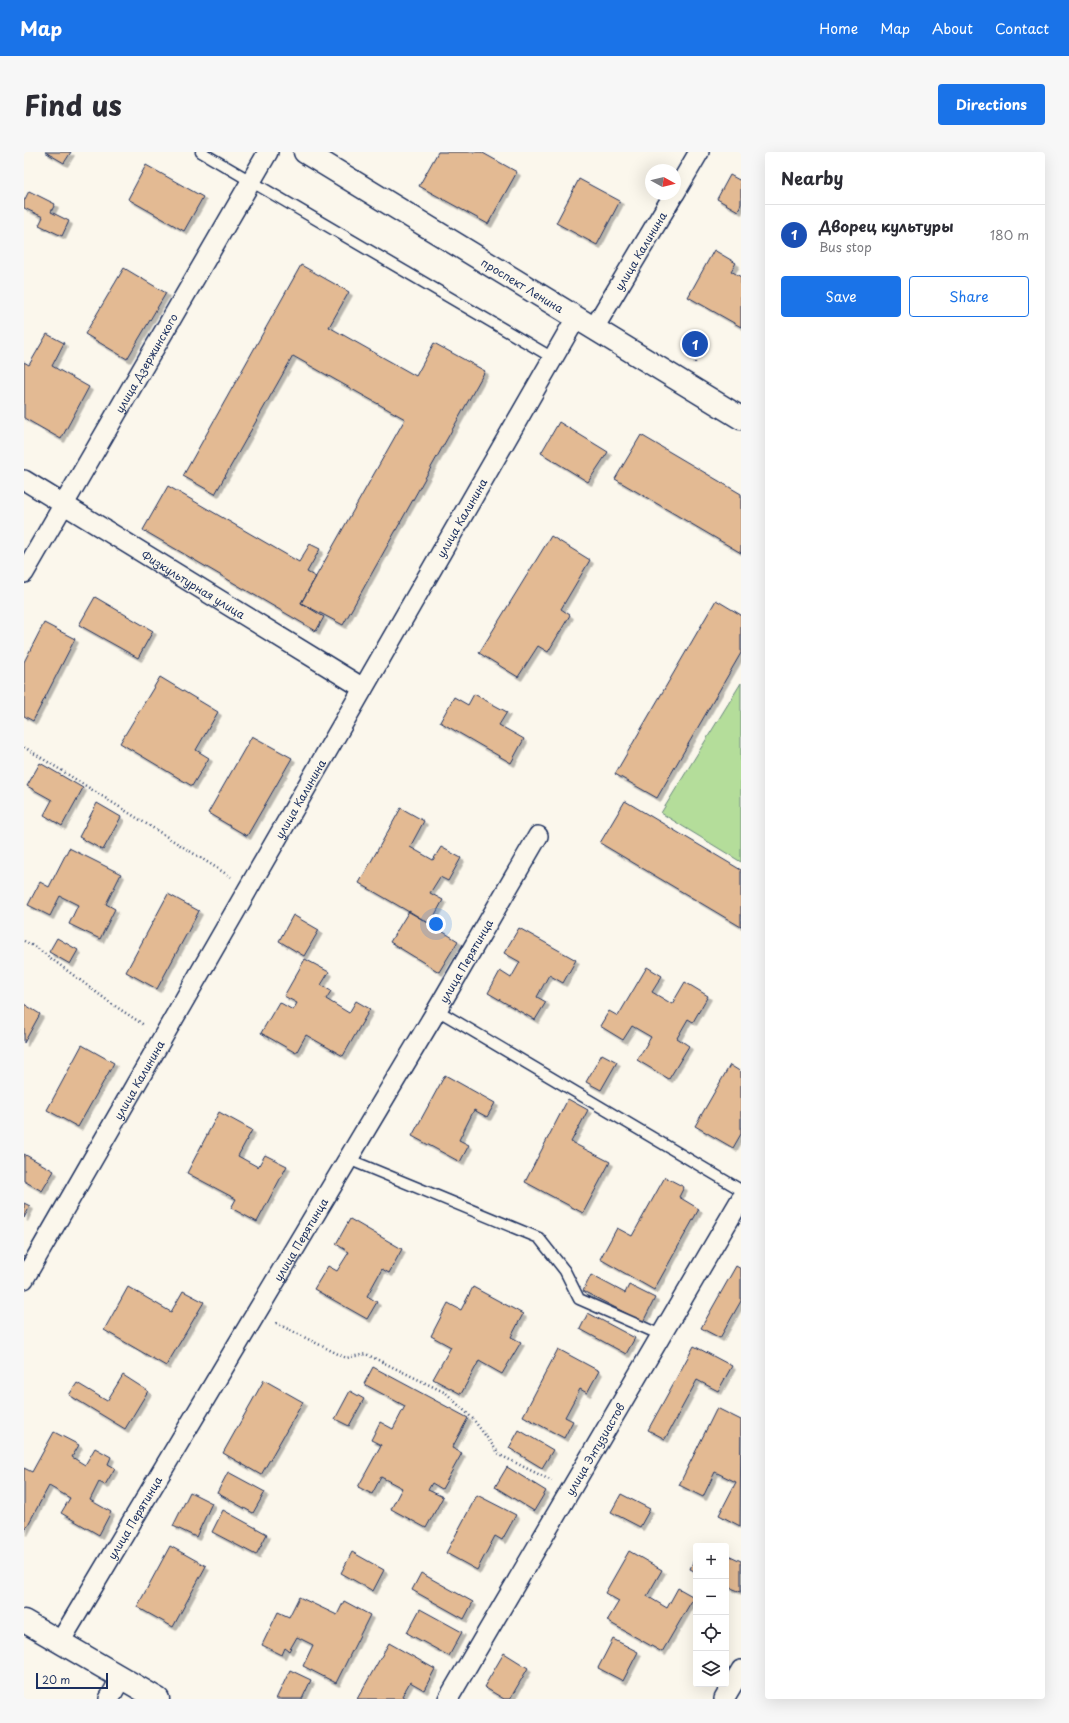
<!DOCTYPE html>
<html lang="en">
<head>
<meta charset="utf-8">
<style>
	:root { --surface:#fff; --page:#f7f7f7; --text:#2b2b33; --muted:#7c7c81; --line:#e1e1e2; --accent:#1a73e8 }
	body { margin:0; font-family:"Playpen Sans",sans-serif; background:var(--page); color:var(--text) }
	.controls { position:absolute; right:12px; bottom:12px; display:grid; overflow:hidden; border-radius:4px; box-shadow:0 4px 16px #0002 }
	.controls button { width:36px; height:36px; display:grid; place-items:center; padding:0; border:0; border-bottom:1px solid var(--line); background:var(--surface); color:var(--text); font:20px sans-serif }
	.compass { position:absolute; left:621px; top:12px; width:36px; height:36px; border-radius:50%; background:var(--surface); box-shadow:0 4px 16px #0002; rotate:98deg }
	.scale { position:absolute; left:12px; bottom:10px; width:72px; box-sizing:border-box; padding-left:4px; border:2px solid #1b2f5e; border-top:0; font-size:11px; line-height:14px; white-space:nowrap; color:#1b2f5e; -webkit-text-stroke:3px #fbf7ec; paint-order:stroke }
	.you { position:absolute; left:412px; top:772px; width:14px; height:14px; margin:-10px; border:3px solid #fff; border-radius:50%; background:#1a73e8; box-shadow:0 0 0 6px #1a73e833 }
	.badge { display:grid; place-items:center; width:26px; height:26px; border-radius:50%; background:var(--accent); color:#fff; font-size:13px; font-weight:700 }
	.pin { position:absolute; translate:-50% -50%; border:2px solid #fff; box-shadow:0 1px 4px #0006 }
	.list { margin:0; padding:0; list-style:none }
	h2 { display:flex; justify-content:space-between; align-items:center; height:52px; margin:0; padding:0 16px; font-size:17px }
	h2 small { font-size:13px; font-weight:400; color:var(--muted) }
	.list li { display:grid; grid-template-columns:26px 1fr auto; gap:12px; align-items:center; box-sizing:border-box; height:60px; padding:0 16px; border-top:1px solid var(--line) }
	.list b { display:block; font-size:15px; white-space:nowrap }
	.list p { margin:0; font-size:13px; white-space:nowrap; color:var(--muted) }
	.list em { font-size:13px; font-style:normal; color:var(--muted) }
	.actions { display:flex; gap:8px; padding:12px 16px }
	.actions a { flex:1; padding:9px 0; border:1px solid var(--accent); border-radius:4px; text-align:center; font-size:14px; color:var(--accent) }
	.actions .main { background:var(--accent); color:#fff }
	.icon { flex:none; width:22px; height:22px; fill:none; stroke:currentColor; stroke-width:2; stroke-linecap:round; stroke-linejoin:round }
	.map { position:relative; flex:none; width:717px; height:1547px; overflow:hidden; border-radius:4px }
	header { display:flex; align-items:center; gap:24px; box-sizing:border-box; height:56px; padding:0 20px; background:var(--accent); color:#fff }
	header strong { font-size:19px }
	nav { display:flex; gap:22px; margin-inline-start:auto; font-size:14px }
	.intro { display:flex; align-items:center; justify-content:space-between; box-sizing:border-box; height:96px; padding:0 24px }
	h1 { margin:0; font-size:28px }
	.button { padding:10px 18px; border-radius:4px; background:var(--accent); color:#fff; font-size:14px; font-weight:700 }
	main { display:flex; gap:24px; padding:0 24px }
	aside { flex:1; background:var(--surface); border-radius:4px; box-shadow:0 4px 16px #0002 }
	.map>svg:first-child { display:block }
	.green { fill:#b4dd9a; stroke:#68867c }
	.building { fill:#e3ba93; stroke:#1b2f5e; filter:url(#shadow) }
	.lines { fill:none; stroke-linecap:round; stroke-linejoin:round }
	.service-casing { stroke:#1b2f5e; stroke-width:13 }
	.minor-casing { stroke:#1b2f5e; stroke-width:22 }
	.secondary-casing { stroke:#1b2f5e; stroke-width:25 }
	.path { stroke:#1b2f5e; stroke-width:2.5; stroke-dasharray:1 3; stroke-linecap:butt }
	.service { stroke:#fbf7ec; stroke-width:10 }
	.minor { stroke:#fbf7ec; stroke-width:19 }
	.secondary { stroke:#fbf7ec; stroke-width:22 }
	.labels { text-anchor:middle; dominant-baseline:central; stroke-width:4; stroke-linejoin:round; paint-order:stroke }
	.street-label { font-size:11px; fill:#1b2f5e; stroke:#fbf7ec }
</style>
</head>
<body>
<header>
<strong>Map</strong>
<nav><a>Home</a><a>Map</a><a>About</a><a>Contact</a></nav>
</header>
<div class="intro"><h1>Find us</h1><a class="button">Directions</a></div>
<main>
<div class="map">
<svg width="717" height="1547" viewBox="0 0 717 1547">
	<defs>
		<filter id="shadow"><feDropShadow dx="3.5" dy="3.5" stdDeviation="0" flood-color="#0004"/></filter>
	</defs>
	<rect width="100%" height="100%" fill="#fbf7ec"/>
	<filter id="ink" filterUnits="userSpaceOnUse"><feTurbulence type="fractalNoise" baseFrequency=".025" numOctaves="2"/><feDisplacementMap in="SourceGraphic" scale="8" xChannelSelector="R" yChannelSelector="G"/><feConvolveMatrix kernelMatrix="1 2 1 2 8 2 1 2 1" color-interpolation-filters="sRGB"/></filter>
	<g filter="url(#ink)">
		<!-- green -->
		<path class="green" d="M717,531V710L637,661Z"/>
		<!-- building -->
		<path class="building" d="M21,0H47L40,11Z
			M414,0H457L493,20L464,72L395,34Z
			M122,13L179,45L160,79L104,47Z
			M706,23L717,29V52L714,59L693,47Z
			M555,27L596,49L573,93L532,71Z
			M5,39L31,52L27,60L45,69L38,84L15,73L19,65L0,56V49Z
			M690,98L712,111L707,119L717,125V175L664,145Z
			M277,113L325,140L305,175L392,224L410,191L461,219L319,473L277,451L381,267L269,204L191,342L159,324Z
			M100,116L142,141L103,207L61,182Z
			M23,182L40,191L28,214L65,235L37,287L0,266V210L5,213Z
			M535,270L584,300L564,330L517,301Z
			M617,283L717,342V401L591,327Z
			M144,334L275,410L286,392L296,397L283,420L292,425L277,451L300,465L292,479L119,378Z
			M527,384L566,408L537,457L546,463L524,500L514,494L494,525L455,501Z
			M71,445L129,479L114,506L55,473Z
			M692,448L717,463V501L633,646L591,622Z
			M20,471L51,487L9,569L0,564V510Z
			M136,525L194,560L172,598L185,606L168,634L96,591Z
			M450,542L483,560L475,573L500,587L487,611L416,570L430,545L444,553Z
			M228,584L268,606L223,684L184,661Z
			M16,611L59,636L38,674L20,663L28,648L3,634Z
			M601,649L717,718V775L576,691Z
			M73,651L97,665L79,698L55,685Z
			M377,656L400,669L386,695L409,708L417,695L437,706L424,729L416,725L406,741L419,748L406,772L335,731Z
			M45,696L97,722L82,752L91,757L76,787L45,772L54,753L36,744L26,764L4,753L16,730L25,735Z
			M144,742L175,759L133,837L102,820Z
			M385,759L434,789L415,820L366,790Z
			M269,763L295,778L280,804L255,789Z
			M495,776L552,808L539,831L525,823L513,845L522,850L511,868L464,841L476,819L487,826L496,810L480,801Z
			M33,786L54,798L46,812L25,800Z
			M281,807L305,820L297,833L307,839L302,847L325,861L332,849L346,857L319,904L282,883L272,901L237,881L255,850L269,858L273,851L260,844Z
			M623,815L638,824L628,840L648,852L661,830L684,844L669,870L664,867L653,886L665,894L645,927L613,908L627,885L608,874L599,888L576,874L585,859L594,864Z
			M0,852L16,862L0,891Z
			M58,893L90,911L54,975L23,958Z
			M578,902L593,910L577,938L562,930Z
			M706,913L717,920V982L709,996L671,974Z
			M421,923L471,951L463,965L450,958L435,988L445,993L436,1010L388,984Z
			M544,947L564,958L547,990L586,1010L559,1061L501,1030Z
			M195,960L228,978L214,1004L234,1015L241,1003L263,1014L233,1070L207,1056L212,1047L163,1021Z
			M0,1002L30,1019L18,1039L0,1029Z
			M641,1025L660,1035L655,1045L675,1057L630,1138L576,1107L593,1076L608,1084Z
			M0,1051L6,1054L0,1066Z
			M326,1067L378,1097L365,1121L358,1117L343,1144L353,1150L343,1167L290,1137L304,1114L313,1119L325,1100L312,1092Z
			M712,1114L717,1117V1149L696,1186L677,1176Z
			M567,1123L601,1141L605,1133L631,1146L619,1170L559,1139Z
			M104,1135L147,1160L159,1139L180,1150L142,1214L80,1178Z
			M449,1135L499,1162L487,1185L497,1190L478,1222L455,1209L437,1242L409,1227L427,1195L407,1184L424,1151L437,1158Z
			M564,1161L611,1186L602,1202L556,1177Z
			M670,1194L708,1214L694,1239L673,1228L641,1287L624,1278Z
			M534,1197L575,1219L563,1241L556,1237L541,1265L549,1269L540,1286L499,1264Z
			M349,1215L444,1266L428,1296L438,1301L418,1337L408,1331L404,1338L419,1345L402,1376L367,1357L378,1336L357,1325L348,1342L334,1335L357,1293L347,1288L356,1270L369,1277L381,1254L340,1232Z
			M99,1223L124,1239L101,1277L45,1243L53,1231L83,1249Z
			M240,1228L279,1250L237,1323L199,1301Z
			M326,1239L340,1247L325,1274L311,1267Z
			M693,1256L717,1268L716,1374L695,1363L712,1330L691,1320L679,1345L655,1333Z
			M495,1278L529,1298L518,1316L485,1296Z
			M30,1280L55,1293L48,1305L61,1313L71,1296L87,1305L84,1312L91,1316L81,1333L75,1330L66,1348L87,1360L75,1383L37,1361L46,1346L25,1334L0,1380V1316L8,1320Z
			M483,1315L522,1339L510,1359L471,1335Z
			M204,1320L241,1340L229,1361L193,1341Z
			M166,1340L188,1351L172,1385L149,1374Z
			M597,1342L626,1357L616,1375L587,1360Z
			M453,1343L492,1363L478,1388L471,1384L453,1418L422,1401Z
			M199,1358L243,1382L232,1403L188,1380Z
			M146,1394L182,1414L149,1475L113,1455Z
			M605,1399L638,1418L623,1444L643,1456L654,1436L670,1445L638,1500L583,1469L595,1449L581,1441Z
			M328,1400L360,1418L349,1439L317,1421Z
			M702,1402L717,1409V1440L702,1434Z
			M672,1403V1420L666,1417Z
			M397,1421L449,1450L440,1467L388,1438Z
			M275,1445L313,1463L320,1449L346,1463L312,1531L279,1514L289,1493L273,1485L265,1499L261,1496L258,1503L238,1493L254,1460L265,1465Z
			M396,1457L438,1480L425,1504L383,1481Z
			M589,1487L614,1500L599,1529L574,1516Z
			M365,1491L411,1517L400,1538L386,1530L378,1544L383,1547H333Z
			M480,1501L504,1516L486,1547H480L460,1535Z
			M266,1518L287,1528L278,1547H252Z"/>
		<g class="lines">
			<defs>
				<path id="service" d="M177,0L529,206
					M413,858L717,1038
					M324,1007L515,1086L541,1119L555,1147L637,1183"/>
				<g id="minor">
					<path d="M651,41L675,0"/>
					<path id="s1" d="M570,176L650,42"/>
					<path id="s2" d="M0,328L339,536"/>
					<path id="s3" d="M0,421L244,0"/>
					<path id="s4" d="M0,1127L552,166"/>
					<path id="s5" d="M36,1490L413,858L514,684"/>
					<path d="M85,1547L97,1526"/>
					<path id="s6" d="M424,1547L717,1047"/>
					<path d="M700,1547L717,1518"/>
				</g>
				<g id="secondary">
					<path id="s7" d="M281,0L717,266"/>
					<path d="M0,1469L134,1547"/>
				</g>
			</defs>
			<!-- service casing -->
			<use href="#service" class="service-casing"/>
			<!-- minor casing -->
			<use href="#minor" class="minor-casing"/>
			<!-- secondary casing -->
			<use href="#secondary" class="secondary-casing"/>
			<!-- path -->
			<path class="path" d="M671,211V192
				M0,595L207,725
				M0,789L13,796L88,852L120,873
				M252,1171L322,1206L342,1202L422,1241L449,1267L476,1303L528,1329"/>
			<!-- service -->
			<use href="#service" class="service"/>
			<!-- minor -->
			<use href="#minor" class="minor"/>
			<!-- secondary -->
			<use href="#secondary" class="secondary"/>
		</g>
	</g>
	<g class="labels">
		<!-- street labels -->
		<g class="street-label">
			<text stroke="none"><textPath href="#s1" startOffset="90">улица Калинина</textPath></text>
			<text stroke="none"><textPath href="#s7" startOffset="255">проспект Ленина</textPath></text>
			<text stroke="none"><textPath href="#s3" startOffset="243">улица Дзержинского</textPath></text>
			<text stroke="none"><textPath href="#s4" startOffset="878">улица Калинина</textPath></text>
			<text stroke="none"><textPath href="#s2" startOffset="199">Физкультурная улица</textPath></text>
			<text stroke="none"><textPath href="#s4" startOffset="554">улица Калинина</textPath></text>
			<text stroke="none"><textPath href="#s5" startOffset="793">улица Перятинца</textPath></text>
			<text stroke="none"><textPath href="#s4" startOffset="230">улица Калинина</textPath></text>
			<text stroke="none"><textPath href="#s5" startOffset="469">улица Перятинца</textPath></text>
			<text stroke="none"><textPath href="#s6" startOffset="290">улица Энтузиастов</textPath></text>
			<text stroke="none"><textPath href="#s5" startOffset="145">улица Перятинца</textPath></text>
		</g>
	</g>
</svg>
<div class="controls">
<button>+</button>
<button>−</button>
<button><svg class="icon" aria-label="locate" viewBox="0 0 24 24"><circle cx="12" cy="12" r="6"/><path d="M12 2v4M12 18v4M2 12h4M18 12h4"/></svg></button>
<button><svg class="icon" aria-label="layers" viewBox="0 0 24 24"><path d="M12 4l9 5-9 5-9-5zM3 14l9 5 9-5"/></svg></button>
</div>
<svg class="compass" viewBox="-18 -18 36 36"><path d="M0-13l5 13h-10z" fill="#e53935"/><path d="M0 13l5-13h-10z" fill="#7c7c81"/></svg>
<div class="scale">20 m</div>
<div class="you"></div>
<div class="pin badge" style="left:671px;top:192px;background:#1a4fb4">1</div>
</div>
<aside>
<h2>Nearby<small></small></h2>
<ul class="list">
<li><span class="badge" style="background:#1a4fb4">1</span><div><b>Дворец культуры</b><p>Bus stop</p></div><em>180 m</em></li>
</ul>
<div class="actions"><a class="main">Save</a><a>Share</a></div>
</aside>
</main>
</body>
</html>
